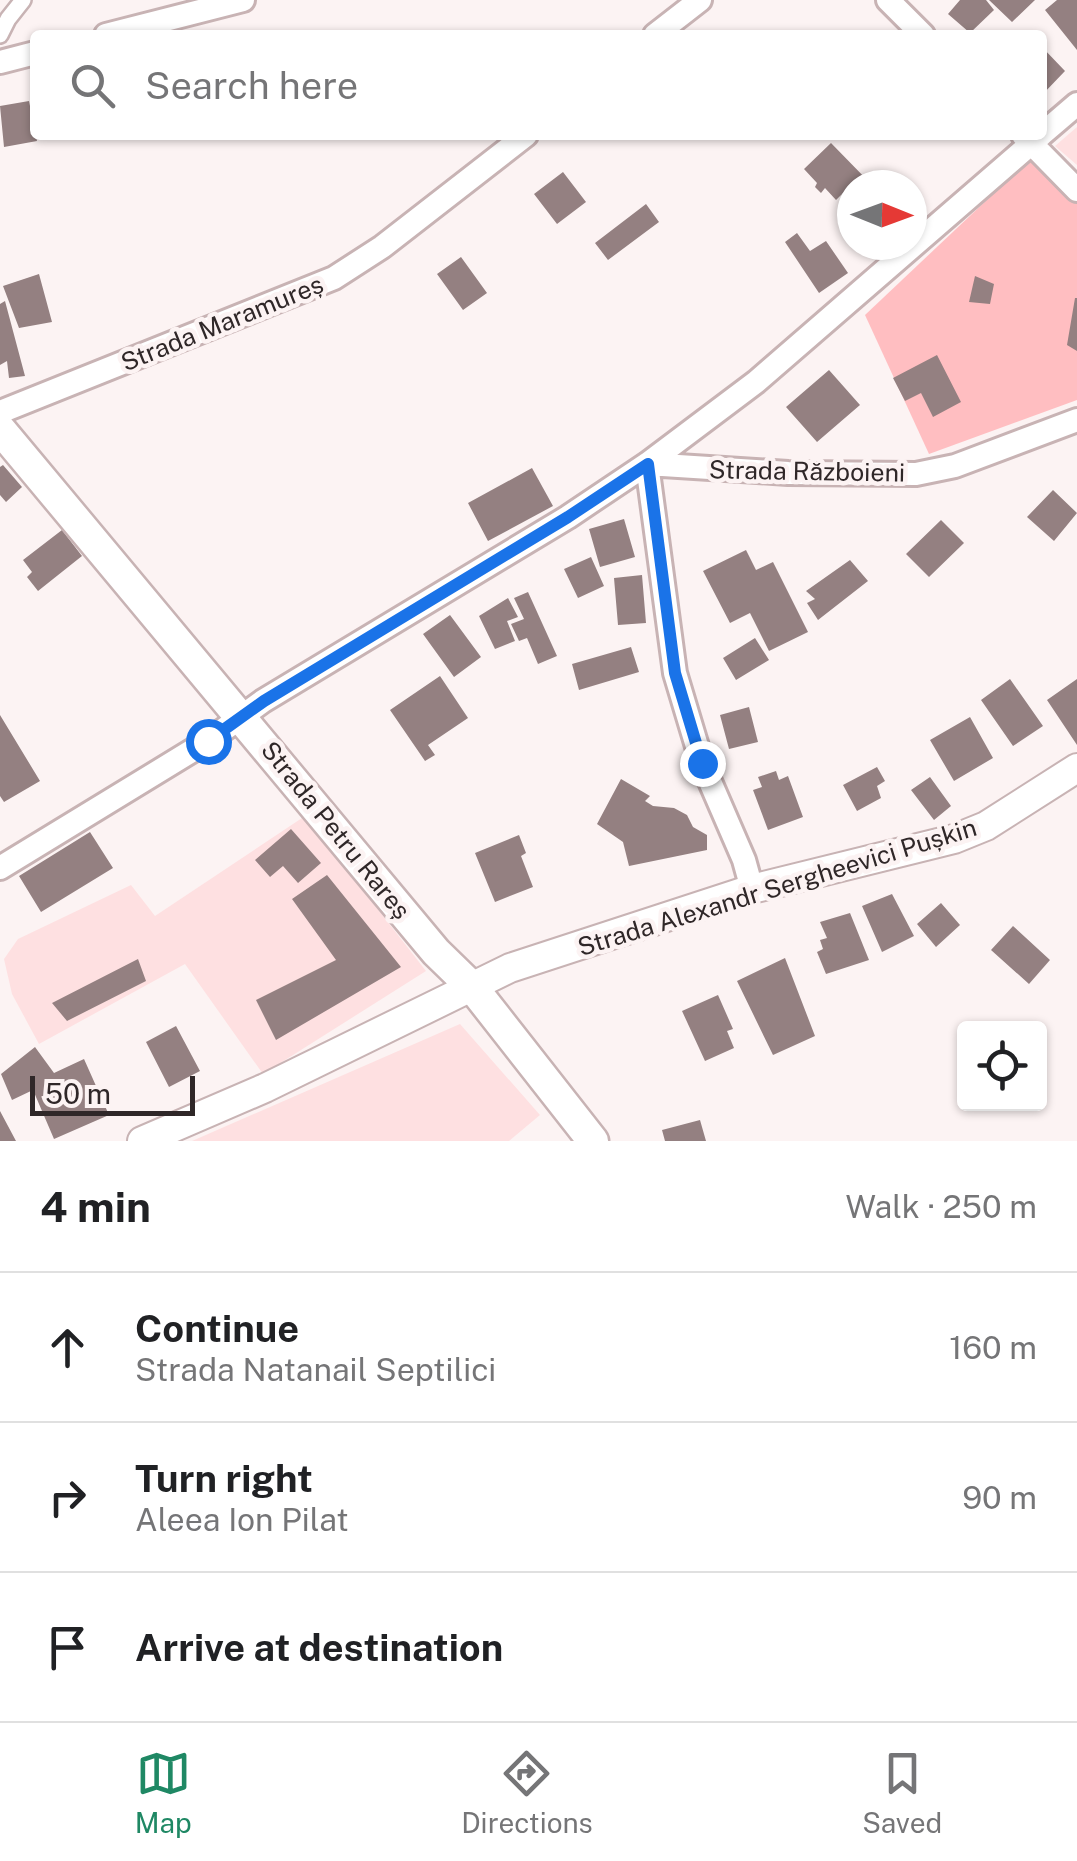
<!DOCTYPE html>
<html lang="en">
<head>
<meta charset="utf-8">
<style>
	:root { --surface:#fff; --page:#f2f2f2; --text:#202124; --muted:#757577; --line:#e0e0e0; --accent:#1f8864 }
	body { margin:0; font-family:"Public Sans",sans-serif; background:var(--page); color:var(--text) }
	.controls { position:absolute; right:30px; bottom:30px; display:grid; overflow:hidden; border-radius:10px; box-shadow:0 2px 8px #0004 }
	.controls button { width:90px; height:90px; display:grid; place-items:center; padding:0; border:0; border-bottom:2px solid var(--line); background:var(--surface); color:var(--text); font:50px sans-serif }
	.compass { position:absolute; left:837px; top:170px; width:90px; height:90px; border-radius:50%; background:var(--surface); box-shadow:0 2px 8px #0004; rotate:91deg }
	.scale { position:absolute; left:30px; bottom:25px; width:165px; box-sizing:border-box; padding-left:10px; border:5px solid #2f2728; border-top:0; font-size:28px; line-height:35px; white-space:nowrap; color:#2f2728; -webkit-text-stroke:8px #fcf3f3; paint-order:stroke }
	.stop { position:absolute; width:30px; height:30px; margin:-22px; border:8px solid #1a73e8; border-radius:50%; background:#fff }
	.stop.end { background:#1a73e8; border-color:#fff; box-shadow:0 2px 10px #0008 }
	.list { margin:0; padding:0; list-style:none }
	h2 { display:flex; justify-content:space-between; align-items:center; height:130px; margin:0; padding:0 40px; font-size:42px }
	h2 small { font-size:32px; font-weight:400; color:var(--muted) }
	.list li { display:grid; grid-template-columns:65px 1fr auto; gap:30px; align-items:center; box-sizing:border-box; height:150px; padding:0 40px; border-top:2px solid var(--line) }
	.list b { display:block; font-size:38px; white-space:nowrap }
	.list p { margin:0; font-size:32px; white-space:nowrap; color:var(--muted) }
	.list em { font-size:32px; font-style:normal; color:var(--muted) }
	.icon { flex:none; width:55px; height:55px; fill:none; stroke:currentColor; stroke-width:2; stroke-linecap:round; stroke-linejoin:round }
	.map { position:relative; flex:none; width:1077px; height:1141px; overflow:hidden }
	.search { position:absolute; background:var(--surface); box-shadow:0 2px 8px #0004; left:30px; right:30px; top:30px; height:110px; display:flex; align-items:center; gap:25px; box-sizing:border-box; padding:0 35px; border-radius:10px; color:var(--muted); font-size:38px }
	.sheet { height:580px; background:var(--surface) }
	nav { display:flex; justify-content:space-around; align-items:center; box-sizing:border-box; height:140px; border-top:2px solid var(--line); background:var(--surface); font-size:28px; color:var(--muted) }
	nav a { display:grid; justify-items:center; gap:5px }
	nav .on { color:var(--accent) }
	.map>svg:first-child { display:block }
	.built { fill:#fee0e1 }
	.green { fill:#ffbec1 }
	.building { fill:#948081 }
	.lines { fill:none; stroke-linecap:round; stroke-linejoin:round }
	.pedestrian-casing { stroke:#c8b3b4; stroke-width:20 }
	.minor-casing { stroke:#c8b3b4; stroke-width:28 }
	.tertiary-casing { stroke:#c8b3b4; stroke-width:32 }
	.secondary-casing { stroke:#c8b3b4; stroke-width:35 }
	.pedestrian { stroke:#fff; stroke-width:15 }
	.minor { stroke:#fff; stroke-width:22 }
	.tertiary { stroke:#fff; stroke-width:28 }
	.secondary { stroke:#fff; stroke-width:30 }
	.route { stroke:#1a73e8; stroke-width:12 }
	.labels { text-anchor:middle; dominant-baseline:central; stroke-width:9; stroke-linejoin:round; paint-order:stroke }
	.street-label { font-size:25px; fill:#2f2728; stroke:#fcf3f3 }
</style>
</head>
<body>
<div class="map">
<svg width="1077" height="1141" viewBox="0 0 1077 1141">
	<rect width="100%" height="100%" fill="#fcf3f3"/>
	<!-- built -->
	<path class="built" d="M1077,127V165L1055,146Z
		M308,814L338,858L426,971L263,1074L185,964L39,1044L12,994L4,959L18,939L131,885L155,916Z
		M460,1024L540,1115L509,1141H192Z"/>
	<!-- green -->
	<path class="green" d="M1029,160L1077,203V400L929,454L865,315Z"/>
	<!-- building -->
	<path class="building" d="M960,0H986L994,10L970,33L948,14Z
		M989,0H1035L1012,22Z
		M1057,0H1077V50L1045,10Z
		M1042,47L1065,71L1042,95Z
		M29,101L37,141L4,147L0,106Z
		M831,143L872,185H852V203L843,193L836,200L825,188L821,193L815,187L817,183L804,169Z
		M563,172L586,202L557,224L534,194Z
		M646,204L659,222L608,260L595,243Z
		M797,233L810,251L826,241L848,273L819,293L785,242Z
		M461,257L487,293L463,310L437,274Z
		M39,274L52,322L19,328L3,286Z
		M975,276L994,284L990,304L969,302Z
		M1075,298H1077V351L1067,345Z
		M5,301L25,376L9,378L7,361L0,365V304Z
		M937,355L961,402L933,417L921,393L905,401L893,378Z
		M829,370L860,405L817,442L786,407Z
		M3,465L22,487L6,502L0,495V467Z
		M532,468L553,506L488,541L468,503Z
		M1053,490L1077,513L1054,541L1027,517Z
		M624,519L635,557L600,567L589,529Z
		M941,520L964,543L929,577L906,554Z
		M62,530L82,556L38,591L27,577L32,572L23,560Z
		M746,550L756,570L773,562L808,632L769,651L750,613L730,623L703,571Z
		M591,557L604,586L578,598L564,569Z
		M850,560L868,581L818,620L807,603L815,599L806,591Z
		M642,575L646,623L618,625L614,578Z
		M528,592L557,656L538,664L527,638L519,641L511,624L524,619L514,598Z
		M508,598L518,617L507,621L515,641L495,649L479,616Z
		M450,615L481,657L454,677L423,634Z
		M755,638L769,660L736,680L723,658Z
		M631,647L639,672L579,690L572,664Z
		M440,676L468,718L428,745L435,755L425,761L390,710Z
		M1010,679L1043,726L1013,746L981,700Z
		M1077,679V745L1047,700Z
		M749,707L758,742L729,749L720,715Z
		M0,715L40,781L4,802L0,796Z
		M970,717L993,758L954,781L930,740Z
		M877,767L885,781L877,786L881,798L857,811L843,785Z
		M776,771L779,780L788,776L803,817L768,830L753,790L762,787L758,777Z
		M930,777L951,806L934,820L911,790Z
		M621,779L650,796L645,801L653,806L674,808L687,815L693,827L707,835V850L629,866L623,842L597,824Z
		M291,829L321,863L298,883L283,866L270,877L255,860Z
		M90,832L113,868L41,912L19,876Z
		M519,835L526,853L521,856L533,887L495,902L475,853Z
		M327,875L401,967L276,1040L256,1000L336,960L292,899Z
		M892,894L914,936L882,952L862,906Z
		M941,903L960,925L936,947L917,924Z
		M850,913L869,960L826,974L817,952L823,949L820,940L827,938L820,922Z
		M1013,926L1050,960L1029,984L991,950Z
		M785,958L815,1036L773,1055L737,981Z
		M138,959L146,981L67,1021L52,1003Z
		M718,995L733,1029L727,1031L734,1048L705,1061L682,1011Z
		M176,1026L200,1071L169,1087L146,1042Z
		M35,1047L54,1073L84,1059L109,1115L54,1139L33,1090L12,1100L1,1074Z
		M0,1111L16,1141H0Z
		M700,1120L706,1141H665L662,1130Z"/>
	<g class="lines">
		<defs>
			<path id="pedestrian" d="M0,35L8,19L23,0"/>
			<path id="minor" d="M888,0L923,35
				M106,35L243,0
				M655,35L700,0
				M0,62L35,53
				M1042,134L1077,104
				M1023,135L1077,190
				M0,412L334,278L382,247L526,135
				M0,868L208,741L263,701L568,517L647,464L756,382L1041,135
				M752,889L744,860L702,763L675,673L647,464L788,473L916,474L955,466L1077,420"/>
			<path id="tertiary" d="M142,1141L265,1088L510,968L752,889L954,839L986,826L1077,768"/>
			<path id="secondary" d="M0,429L436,952L473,988L593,1141"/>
		</defs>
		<!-- pedestrian casing -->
		<use href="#pedestrian" class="pedestrian-casing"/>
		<!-- minor casing -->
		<use href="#minor" class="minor-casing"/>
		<!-- tertiary casing -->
		<use href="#tertiary" class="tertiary-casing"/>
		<!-- secondary casing -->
		<use href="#secondary" class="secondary-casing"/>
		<!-- pedestrian -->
		<use href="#pedestrian" class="pedestrian"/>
		<!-- minor -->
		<use href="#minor" class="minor"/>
		<!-- tertiary -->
		<use href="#tertiary" class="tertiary"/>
		<!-- secondary -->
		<use href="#secondary" class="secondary"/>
	</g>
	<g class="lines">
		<!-- route -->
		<path class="route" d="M208,741L264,701L568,517L648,464L675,673L702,763"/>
	</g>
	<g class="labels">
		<!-- street labels -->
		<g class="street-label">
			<text transform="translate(222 323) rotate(-22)">Strada Maramureș</text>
			<text transform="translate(807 471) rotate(1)">Strada Războieni</text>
			<text transform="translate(336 830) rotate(51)">Strada Petru Rareș</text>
			<text transform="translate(777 887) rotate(-17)">Strada Alexandr Sergheevici Pușkin</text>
		</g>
	</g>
</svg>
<div class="controls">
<button><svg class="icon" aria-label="locate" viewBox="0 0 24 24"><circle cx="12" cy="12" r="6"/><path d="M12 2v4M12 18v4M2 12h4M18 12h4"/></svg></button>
</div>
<svg class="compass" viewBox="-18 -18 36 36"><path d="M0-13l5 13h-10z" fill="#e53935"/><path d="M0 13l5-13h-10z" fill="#757577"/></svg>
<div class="scale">50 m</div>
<div class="stop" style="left:208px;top:741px"></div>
<div class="stop end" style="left:702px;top:763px"></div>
<div class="search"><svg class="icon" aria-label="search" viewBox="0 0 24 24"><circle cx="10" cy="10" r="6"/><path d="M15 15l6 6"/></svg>Search here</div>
</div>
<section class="sheet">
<h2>4 min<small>Walk · 250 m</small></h2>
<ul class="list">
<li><svg class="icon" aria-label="ahead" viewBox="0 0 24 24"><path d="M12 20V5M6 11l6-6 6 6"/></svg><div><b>Continue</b><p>Strada Natanail Septilici</p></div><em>160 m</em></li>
<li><svg class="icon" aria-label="right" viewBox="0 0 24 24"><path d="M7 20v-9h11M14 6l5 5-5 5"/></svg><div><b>Turn right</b><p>Aleea Ion Pilat</p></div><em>90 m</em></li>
<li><svg class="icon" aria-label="arrive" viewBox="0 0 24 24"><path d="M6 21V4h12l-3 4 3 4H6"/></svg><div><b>Arrive at destination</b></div></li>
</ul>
</section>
<nav>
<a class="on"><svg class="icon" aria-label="map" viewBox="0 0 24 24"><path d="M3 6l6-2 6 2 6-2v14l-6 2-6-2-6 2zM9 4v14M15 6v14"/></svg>Map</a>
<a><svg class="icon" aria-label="directions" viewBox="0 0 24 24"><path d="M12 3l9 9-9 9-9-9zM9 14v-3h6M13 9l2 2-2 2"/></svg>Directions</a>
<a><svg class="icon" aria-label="saved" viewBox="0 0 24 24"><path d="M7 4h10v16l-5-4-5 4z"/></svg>Saved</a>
</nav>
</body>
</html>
